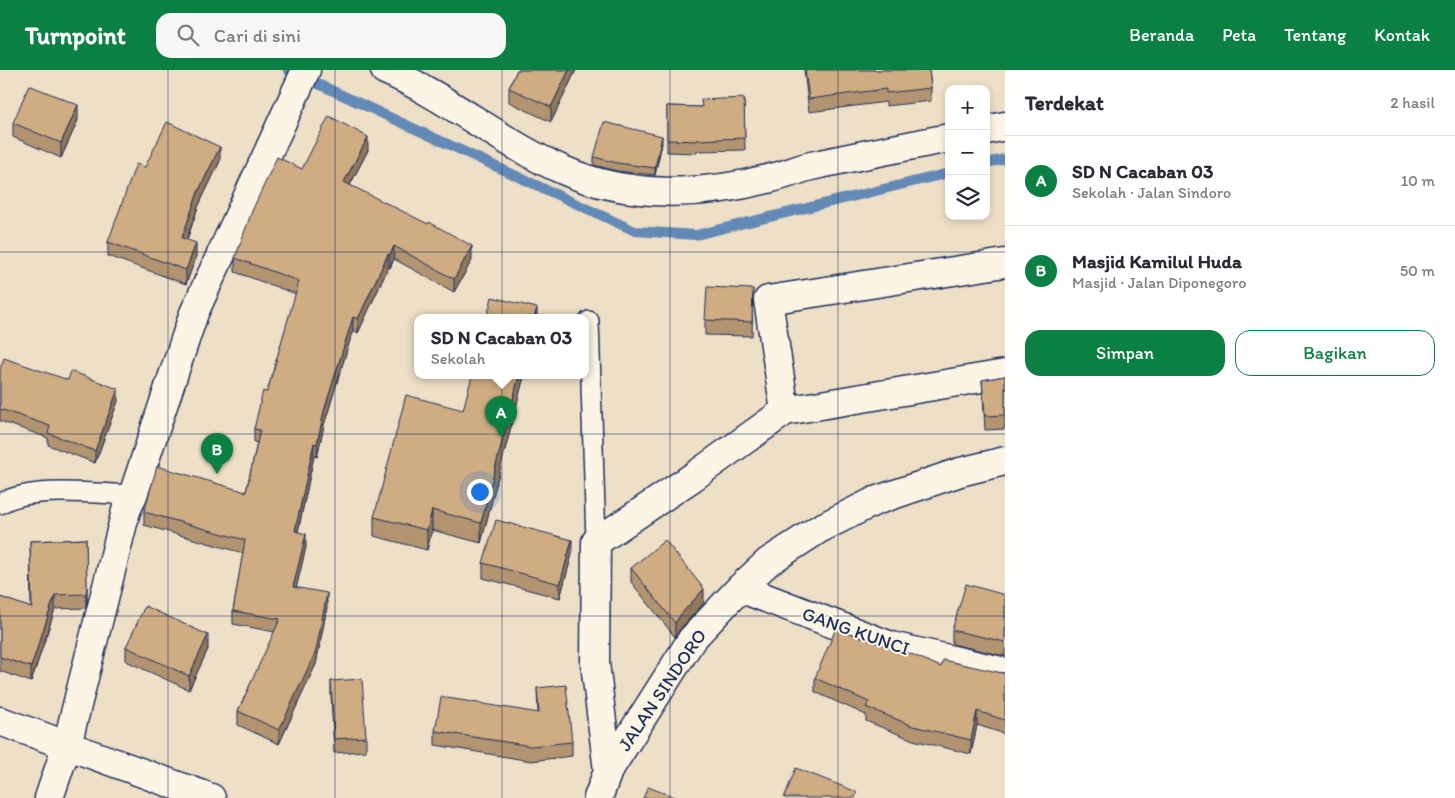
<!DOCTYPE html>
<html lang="id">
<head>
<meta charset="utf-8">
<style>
	:root { --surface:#fff; --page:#f7f7f7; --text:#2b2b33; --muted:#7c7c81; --line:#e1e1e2; --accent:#0b8043 }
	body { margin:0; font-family:Itim,sans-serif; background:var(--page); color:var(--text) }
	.controls { position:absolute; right:15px; top:15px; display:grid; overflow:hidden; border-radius:10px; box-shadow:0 2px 8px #0003 }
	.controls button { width:45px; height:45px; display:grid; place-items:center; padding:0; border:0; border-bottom:1px solid var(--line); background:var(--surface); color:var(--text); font:25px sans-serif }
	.you { position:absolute; left:479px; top:421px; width:18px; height:18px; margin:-12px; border:4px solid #fff; border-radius:50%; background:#1a73e8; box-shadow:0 0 0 8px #1a73e833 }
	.badge { display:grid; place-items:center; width:32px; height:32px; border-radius:50%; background:var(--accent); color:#fff; font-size:16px; font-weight:700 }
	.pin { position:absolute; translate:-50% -41px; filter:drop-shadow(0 1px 2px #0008) }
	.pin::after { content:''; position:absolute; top:26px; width:18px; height:15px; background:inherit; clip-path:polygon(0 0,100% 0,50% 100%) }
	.popup { position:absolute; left:414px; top:244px; width:175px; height:65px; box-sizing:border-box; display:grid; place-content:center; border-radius:10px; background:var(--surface); filter:drop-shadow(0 1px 4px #0005); font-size:16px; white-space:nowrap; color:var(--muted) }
	.popup b { font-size:19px; color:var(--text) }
	.popup::after { content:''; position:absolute; left:50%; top:100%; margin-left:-10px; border:10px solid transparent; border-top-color:var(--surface) }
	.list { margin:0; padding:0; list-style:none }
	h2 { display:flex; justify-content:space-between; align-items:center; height:65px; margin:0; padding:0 20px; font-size:21px }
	h2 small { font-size:16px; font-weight:400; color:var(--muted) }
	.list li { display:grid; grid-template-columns:32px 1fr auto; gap:15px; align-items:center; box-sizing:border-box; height:90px; padding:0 20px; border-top:1px solid var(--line) }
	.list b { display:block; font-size:19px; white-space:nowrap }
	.list p { margin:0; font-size:16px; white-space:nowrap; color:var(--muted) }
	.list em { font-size:16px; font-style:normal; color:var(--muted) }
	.actions { display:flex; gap:10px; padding:15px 20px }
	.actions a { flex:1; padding:11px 0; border:1px solid var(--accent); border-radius:15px; text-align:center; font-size:18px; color:var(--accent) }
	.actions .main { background:var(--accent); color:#fff }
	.icon { flex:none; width:28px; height:28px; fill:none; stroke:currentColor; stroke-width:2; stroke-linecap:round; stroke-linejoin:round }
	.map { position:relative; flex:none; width:1005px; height:728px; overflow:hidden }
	header { display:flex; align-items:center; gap:30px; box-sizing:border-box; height:70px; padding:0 25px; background:var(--accent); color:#fff }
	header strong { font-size:24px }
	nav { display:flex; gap:28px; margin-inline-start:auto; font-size:18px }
	.search { width:350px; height:45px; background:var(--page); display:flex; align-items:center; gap:12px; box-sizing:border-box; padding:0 18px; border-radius:15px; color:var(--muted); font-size:19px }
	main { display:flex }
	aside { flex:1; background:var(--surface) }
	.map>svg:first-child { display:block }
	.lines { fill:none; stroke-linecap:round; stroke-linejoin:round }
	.stream { stroke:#648ab6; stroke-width:10 }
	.service-casing { stroke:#1b2f5e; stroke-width:22 }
	.minor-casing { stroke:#1b2f5e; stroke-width:31 }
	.tertiary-casing { stroke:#1b2f5e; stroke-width:31 }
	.secondary-casing { stroke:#1b2f5e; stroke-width:31 }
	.service { stroke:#fcf5e5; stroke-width:19 }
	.minor { stroke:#fcf5e5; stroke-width:28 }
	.tertiary { stroke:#fcf5e5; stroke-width:28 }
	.secondary { stroke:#fcf5e5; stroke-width:28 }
	.wall { fill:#b2946f; stroke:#1b2f5e }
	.shaded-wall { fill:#91785a; stroke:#1b2f5e }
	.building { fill:#cfac81; stroke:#1b2f5e }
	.grid { fill:none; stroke:#1b2f5e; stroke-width:1; stroke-opacity:0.55 }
	.labels { text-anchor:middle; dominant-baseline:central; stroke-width:4; stroke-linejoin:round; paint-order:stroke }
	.street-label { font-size:19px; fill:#1b2f5e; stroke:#fcf5e5 }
</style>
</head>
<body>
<header>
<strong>Turnpoint</strong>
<div class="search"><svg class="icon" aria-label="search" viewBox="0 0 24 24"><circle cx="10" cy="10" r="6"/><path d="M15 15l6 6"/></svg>Cari di sini</div>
<nav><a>Beranda</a><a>Peta</a><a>Tentang</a><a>Kontak</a></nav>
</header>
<main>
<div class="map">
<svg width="1005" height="728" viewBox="0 0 1005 728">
	<rect width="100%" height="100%" fill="#eedfc7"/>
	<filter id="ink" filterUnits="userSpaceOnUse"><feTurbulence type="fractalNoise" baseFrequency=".02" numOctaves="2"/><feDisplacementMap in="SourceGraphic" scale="10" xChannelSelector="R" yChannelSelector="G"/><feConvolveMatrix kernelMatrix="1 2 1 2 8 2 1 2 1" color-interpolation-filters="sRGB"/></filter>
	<g filter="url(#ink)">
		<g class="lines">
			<!-- stream -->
			<path class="stream" d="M288,0L635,161L696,165L949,103
				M986,93L1005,89"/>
			<defs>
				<path id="service" d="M589,251L596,472
					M0,434C29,415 98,424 133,425"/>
				<path id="minor" d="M1005,193L768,230L785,341L1005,304
					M740,518L891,576L1005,602
					M608,701L595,593L596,472L693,407L785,341
					M598,728L608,701L692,569L740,518L768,492L819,459L875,431L960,402L1005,391"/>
				<path id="tertiary" d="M385,0C448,27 501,73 563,100C628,129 704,126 771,108C785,105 798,99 811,96C857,86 903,77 949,68
					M986,60L1005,56
					M49,728L67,675L126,441L133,425L194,243L306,0"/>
				<path id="secondary" d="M0,651L211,728"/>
			</defs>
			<!-- service casing -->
			<use href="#service" class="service-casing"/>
			<!-- minor casing -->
			<use href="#minor" class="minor-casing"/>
			<!-- tertiary casing -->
			<use href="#tertiary" class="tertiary-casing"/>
			<!-- secondary casing -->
			<use href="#secondary" class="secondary-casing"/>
			<!-- service -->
			<use href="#service" class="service"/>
			<!-- minor -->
			<use href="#minor" class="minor"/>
			<!-- tertiary -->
			<use href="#tertiary" class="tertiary"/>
			<!-- secondary -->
			<use href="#secondary" class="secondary"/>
		</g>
		<!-- wall -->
		<path class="wall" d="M517,0H576L551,52L509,32V18Z
			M804,0H929L931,18V31L886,36V32L809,42Z
			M744,28L745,80L697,81V83L667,82V36L701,37Z
			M78,50L61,88L13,67V53Z
			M662,73L655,105L617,101L594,95V87Z
			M368,80L350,115L472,190L454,222L394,189L390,198H388L358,263L353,260L324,355L317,387L314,386L298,462L306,477L296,518L327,537L316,594L279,674L238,655V641L275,562L233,554V541L243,483L144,455V442L246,422L257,373L254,372V359L267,322L296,224L235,202V188L302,99Z
			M220,91L198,137L187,170L196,187L186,214L108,186V172L145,97Z
			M753,219L752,266L705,265V250Z
			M0,299L118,331L95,393L48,375V368L0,351Z
			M524,306L481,473L432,460L427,480L374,466V447L463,340Z
			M1005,306V359L985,360L982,310Z
			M86,469L87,531L86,538L55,539L31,612L0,601V527L31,538L30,471Z
			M572,484L560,528L483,508V493Z
			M631,498L704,533L681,558L675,567L631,512Z
			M1005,525V586L952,574V560Z
			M885,576L941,597L1005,603V664L977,655L971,684L913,670L866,651V645L815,622V608Z
			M126,577L208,579L189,620L126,591Z
			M331,611L366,667V681L334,683L331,626Z
			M537,618L572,672V686L531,691L435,675V661L538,643Z"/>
		<!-- shaded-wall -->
		<path class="shaded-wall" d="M569,0H576L551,52V37Z
			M78,35V50L61,88V73Z
			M662,66V73L655,105V98Z
			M368,67V80L344,126V112Z
			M220,77V91L198,137L182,182V168L198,122Z
			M196,173V187L186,214V200Z
			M394,176V189L390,198V185Z
			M472,176V190L454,222V209Z
			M388,184V198L358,263V249Z
			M537,238V248H534Z
			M353,247V260L324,355L317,387V374L324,341Z
			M519,306H524L481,473V453Z
			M118,319V331L95,393V381Z
			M314,373V386L295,475V461Z
			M432,440V460L427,480V460Z
			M306,464V477L293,531V517Z
			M572,470V484L560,528V514Z
			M87,517V531L86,538V524Z
			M704,519V533L681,558L675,567V553L681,544Z
			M327,523V537L316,594L279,674V660Z
			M55,525V539L31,612V597Z
			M208,565V579L189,620V606Z
			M977,641V655L971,684V670Z"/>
		<!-- building -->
		<path class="building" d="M517,0H569L551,37L509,18Z
			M805,0H929L931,18L886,23V19L809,29Z
			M29,15L78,35L61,73L13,53Z
			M744,28L745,68L697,70V71L667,70V36L702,37L701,30Z
			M329,46L368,67L344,112L428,154L429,152L472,176L454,209L394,176L390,185L388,184L358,249L353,247L324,341L317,374L314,373L295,461L306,464L293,517L327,523L316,581L279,660L238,641L280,549L233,541L245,470L144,442L157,396L246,422L260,360L254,359L263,321L267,322L299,211L235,188L252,141L277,87L302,99Z
			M167,52L220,77L198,122L182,168L196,173L186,200L108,172L136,94L145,97Z
			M604,52L662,66L655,98L617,93L594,87Z
			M707,217L753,219L752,252L705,250Z
			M492,227L537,238L534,248H487Z
			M4,288L68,310L71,301L118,319L95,381L48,363L50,356L0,339V299Z
			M472,306H519L481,453L432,440L427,460L374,447L406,325L463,340Z
			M1005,306V345L985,346L982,310Z
			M496,450L572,470L560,514L483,493Z
			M86,469L87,517L86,524L55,525L31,597L0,587V527L32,538L30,471Z
			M665,470L704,519L681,544L675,553L631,498Z
			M966,514L1005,525V572L952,560Z
			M145,536L208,565L189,606L126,577Z
			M836,558L885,576L902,580L941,597L943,590L1002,603H1005V650L977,641L971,670L913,656L866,637L869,632L815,608Z
			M362,609L366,667L334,669L331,611Z
			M566,615L572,672L531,676L435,661L441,627L539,643L537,618Z
			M796,698L857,722L855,728H784Z
			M648,717L677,728H643Z"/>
	</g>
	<!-- grid -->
	<path class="grid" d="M168,0V728M335,0V728M502,0V728M670,0V728M838,0V728M0,182H1005M0,364H1005M0,546H1005"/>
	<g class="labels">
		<!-- street labels -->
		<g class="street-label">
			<text transform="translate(856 561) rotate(19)">GANG KUNCI</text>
			<text transform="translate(662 620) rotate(-56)">JALAN SINDORO</text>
		</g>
	</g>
</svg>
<div class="controls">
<button>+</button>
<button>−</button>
<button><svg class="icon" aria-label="layers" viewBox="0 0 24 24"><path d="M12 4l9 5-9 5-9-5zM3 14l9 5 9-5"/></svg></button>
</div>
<div class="you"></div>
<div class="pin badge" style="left:501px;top:367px">A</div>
<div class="popup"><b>SD N Cacaban 03</b>Sekolah</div>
<div class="pin badge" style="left:217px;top:404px">B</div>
</div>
<aside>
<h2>Terdekat<small>2 hasil</small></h2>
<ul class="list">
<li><span class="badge">A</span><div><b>SD N Cacaban 03</b><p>Sekolah · Jalan Sindoro</p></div><em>10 m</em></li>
<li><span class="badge">B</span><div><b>Masjid Kamilul Huda</b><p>Masjid · Jalan Diponegoro</p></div><em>50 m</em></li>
</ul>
<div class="actions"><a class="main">Simpan</a><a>Bagikan</a></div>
</aside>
</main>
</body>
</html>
